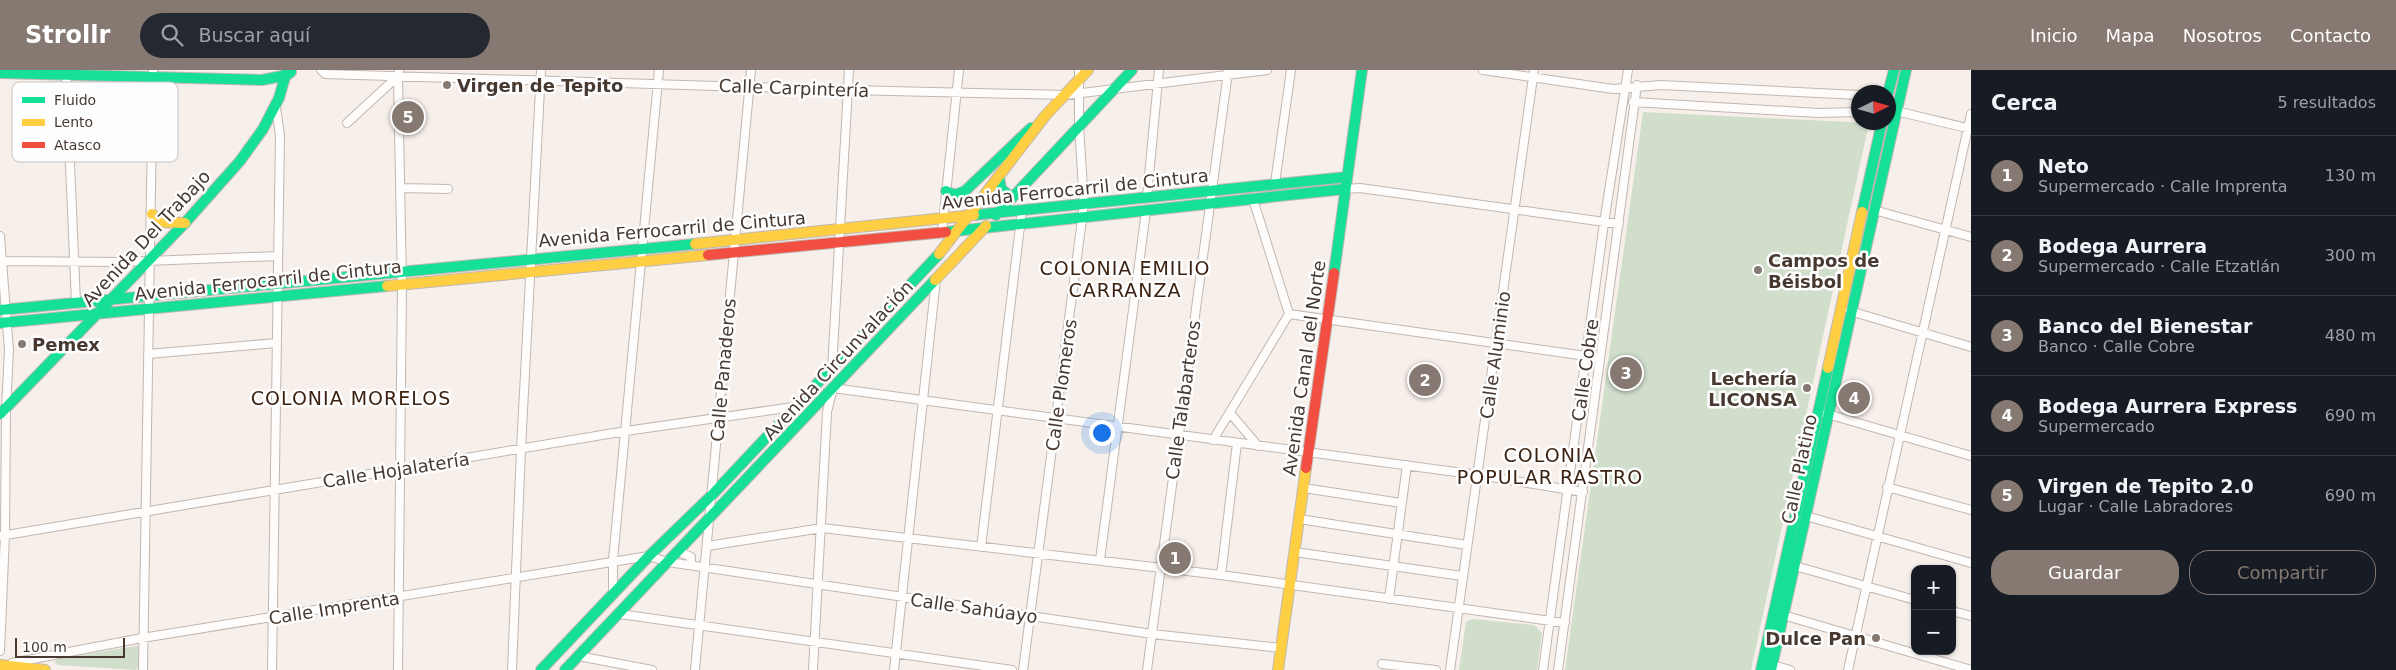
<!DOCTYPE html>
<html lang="es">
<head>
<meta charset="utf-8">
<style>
	:root { --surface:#171b24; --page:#242831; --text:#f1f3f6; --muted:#9ea1a6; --line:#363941; --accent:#857971 }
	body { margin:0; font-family:"DejaVu Sans",sans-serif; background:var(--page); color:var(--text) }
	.controls { position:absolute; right:15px; bottom:15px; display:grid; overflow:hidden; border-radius:10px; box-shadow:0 1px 4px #0004 }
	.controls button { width:45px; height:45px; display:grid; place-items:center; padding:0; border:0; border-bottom:1px solid var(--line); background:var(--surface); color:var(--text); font:25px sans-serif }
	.compass { position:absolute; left:1851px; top:15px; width:45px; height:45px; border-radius:50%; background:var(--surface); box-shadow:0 1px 4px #0004; rotate:85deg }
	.scale { position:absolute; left:15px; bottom:12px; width:110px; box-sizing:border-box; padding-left:5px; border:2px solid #473930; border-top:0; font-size:14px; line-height:18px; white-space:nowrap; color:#473930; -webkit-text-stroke:4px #fefefe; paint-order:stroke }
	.you { position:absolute; left:1101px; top:362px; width:18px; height:18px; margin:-12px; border:4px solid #fff; border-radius:50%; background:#1a73e8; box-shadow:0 0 0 8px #1a73e833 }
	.badge { display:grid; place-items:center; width:32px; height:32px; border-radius:50%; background:var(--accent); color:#fff; font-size:16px; font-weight:700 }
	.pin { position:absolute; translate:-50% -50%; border:2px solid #fff; box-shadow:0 1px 5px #0006 }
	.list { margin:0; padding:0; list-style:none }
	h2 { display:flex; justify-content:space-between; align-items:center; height:65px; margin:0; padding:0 20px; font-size:21px }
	h2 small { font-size:16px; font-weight:400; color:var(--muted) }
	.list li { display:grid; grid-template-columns:32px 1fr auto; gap:15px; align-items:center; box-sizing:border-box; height:80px; padding:0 20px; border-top:1px solid var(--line) }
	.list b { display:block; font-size:19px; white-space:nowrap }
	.list p { margin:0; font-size:16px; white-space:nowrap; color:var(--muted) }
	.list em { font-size:16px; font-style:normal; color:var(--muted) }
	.actions { display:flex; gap:10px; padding:15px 20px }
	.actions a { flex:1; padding:11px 0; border:1px solid var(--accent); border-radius:20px; text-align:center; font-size:18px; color:var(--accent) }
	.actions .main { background:var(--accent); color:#fff }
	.icon { flex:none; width:28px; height:28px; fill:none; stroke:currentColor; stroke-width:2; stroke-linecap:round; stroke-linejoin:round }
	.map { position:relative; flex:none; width:1971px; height:600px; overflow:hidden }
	header { display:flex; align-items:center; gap:30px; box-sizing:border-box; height:70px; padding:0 25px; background:var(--accent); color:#fff }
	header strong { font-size:24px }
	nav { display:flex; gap:28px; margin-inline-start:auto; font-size:18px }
	.search { width:350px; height:45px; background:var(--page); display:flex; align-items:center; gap:12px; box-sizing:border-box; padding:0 18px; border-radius:28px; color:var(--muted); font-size:19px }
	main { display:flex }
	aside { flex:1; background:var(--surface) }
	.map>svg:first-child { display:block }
	.green { fill:#d1decc }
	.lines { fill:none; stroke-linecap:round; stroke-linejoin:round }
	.street-casing { stroke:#c1b7b1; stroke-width:10 }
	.fast-casing { stroke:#c1b7b1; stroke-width:12 }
	.slow-casing { stroke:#c1b7b1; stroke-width:12 }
	.jam-casing { stroke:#c1b7b1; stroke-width:12 }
	.street { stroke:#fefdfc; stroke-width:8 }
	.fast { stroke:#16e098; stroke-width:10 }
	.slow { stroke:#ffcf43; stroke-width:10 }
	.jam { stroke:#f24e42; stroke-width:10 }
	.poi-dot { fill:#857971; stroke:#fefefe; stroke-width:2 }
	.labels { text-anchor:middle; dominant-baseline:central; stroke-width:5; stroke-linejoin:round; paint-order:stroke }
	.poi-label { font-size:18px; font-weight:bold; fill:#473930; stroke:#fefefe; text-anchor:start }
	.street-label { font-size:18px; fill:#473930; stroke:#fefefe }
	.neighbourhood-label { font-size:19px; letter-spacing:1px; fill:#3c2211; stroke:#fefefe }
	.key { fill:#fefefe; stroke:#c7c3c0; stroke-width:1 }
	.key-label { font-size:14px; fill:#473930 }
</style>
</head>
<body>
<header>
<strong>Strollr</strong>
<div class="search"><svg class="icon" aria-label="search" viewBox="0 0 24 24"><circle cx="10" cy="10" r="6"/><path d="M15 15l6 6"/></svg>Buscar aquí</div>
<nav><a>Inicio</a><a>Mapa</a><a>Nosotros</a><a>Contacto</a></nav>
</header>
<main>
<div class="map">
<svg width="1971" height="600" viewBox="0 0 1971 600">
	<rect width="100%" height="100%" fill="#f7efea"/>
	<!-- green -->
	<path class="green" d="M1643,42L1869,53L1751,600H1565Z
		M1472,549L1534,555L1542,563L1537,600H1459L1466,552Z
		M136,576L140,577V595L136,600L58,595L54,592L58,589Z"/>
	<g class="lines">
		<defs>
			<path id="street" d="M321,0L325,4L848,20L1066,25L1267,0
				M1483,0L1613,19L1661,15L1858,25
				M66,2L76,233
				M398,6L402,214L398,600
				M1633,32L1818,43L1858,42
				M1888,42L1896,41L1971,59
				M347,53L398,6L399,0
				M1275,113L1291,0
				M401,118L448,119
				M1345,119L1360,118L1619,154
				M1147,127L1159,0
				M1874,140L1971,167
				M942,162L959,0
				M0,166L9,280L6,339L5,465L0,581
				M0,191L121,192L278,186
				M1850,241L1971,277
				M1289,244L1600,288
				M148,284L276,273
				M832,299L849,0
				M1230,343L1258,376
				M1824,343L1971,386
				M1213,370L1289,244L1253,129
				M1887,417L1971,440
				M1304,418L1401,433
				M1806,446L1971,493
				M1299,449L1467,475
				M0,466L626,361L793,337
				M708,476L822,458L1221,505L1565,553
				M981,477L1022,140
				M678,481L691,487V495
				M1295,482L1462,506
				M1100,490L1146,141
				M1795,496L1915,530
				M1221,505L1237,373
				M613,524V490L659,0
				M1389,529L1407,395
				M1952,541L1971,546
				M620,544L1012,600
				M1783,545L1971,600
				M578,586L652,600
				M12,593L142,568L649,486L668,492L1152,564L1281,578
				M1382,594L1436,600
				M1773,595L1790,600
				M143,600L153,0
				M272,600L279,131L280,66L276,37
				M512,600L521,379L541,0
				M695,600L751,0
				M813,600L827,342L833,318L1478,405L1583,422
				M894,600L936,209
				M1023,600L1084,134L1079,56V0
				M1147,600L1228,2
				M1450,600L1534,0
				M1543,600L1604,153L1628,0
				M1558,600L1637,15
				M1848,600L1971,44"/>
			<path id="fast" d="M0,3L262,10L287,5L291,2
				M1888,23L1894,0
				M999,107L1001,119L1011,127
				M946,121L955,125L965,121L1031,58
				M1862,142L1882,52
				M974,145L1347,107
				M996,145L1132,0
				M946,162L1345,119
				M1334,203L1362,0
				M0,240L695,174
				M0,253L387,216
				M0,344L184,154L240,91L263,59L279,28L287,0
				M541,600L649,486L713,424L939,184
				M565,600L935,210
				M1761,600L1828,298
				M1771,600L1906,0"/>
			<path id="slow" d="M152,144L160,152L185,153
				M695,174L974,145
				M939,184L1045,46L1088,0
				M935,210L986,156
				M387,216L708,185
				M1828,298L1862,142
				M0,595L45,600
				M1278,600L1306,398"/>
			<path id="jam" d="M708,185L946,162
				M1306,398L1334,203"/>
		</defs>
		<!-- street casing -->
		<use href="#street" class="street-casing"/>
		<!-- fast casing -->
		<use href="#fast" class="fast-casing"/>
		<!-- slow casing -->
		<use href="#slow" class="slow-casing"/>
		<!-- jam casing -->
		<use href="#jam" class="jam-casing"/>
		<!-- street -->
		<use href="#street" class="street"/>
		<!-- fast -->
		<use href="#fast" class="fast"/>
		<!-- slow -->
		<use href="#slow" class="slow"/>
		<!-- jam -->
		<use href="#jam" class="jam"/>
	</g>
	<!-- markers -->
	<g class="poi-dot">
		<circle cx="447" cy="15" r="5"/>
		<circle cx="1758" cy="200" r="5"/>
		<circle cx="22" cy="274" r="5"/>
		<circle cx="1807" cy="318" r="5"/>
		<circle cx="1876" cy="568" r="5"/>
	</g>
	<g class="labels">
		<!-- poi labels -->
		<g class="poi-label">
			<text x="457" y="15">Virgen de Tepito</text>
			<text x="1768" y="190">Campos de<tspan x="1768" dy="21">Béisbol</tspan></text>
			<text x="32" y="274">Pemex</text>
			<text x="1797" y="308" text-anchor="end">Lechería<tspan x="1797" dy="21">LICONSA</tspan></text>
			<text x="1866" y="568" text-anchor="end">Dulce Pan</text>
		</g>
		<!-- street labels -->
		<g class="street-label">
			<text transform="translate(794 18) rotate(2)">Calle Carpintería</text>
			<text transform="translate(1075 119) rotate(-6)">Avenida Ferrocarril de Cintura</text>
			<text transform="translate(672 159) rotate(-5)">Avenida Ferrocarril de Cintura</text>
			<text transform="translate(146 168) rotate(-47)">Avenida Del Trabajo</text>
			<text transform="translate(268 210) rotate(-6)">Avenida Ferrocarril de Cintura</text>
			<text transform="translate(1495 285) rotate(-82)">Calle Aluminio</text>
			<text transform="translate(838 290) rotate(-47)">Avenida Circunvalación</text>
			<text transform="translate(1304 298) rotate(-82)">Avenida Canal del Norte</text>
			<text transform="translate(723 300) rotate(-85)">Calle Panaderos</text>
			<text transform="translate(1585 300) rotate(-82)">Calle Cobre</text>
			<text transform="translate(1061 315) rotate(-82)">Calle Plomeros</text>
			<text transform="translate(1183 330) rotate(-82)">Calle Talabarteros</text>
			<text transform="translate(1799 399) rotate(-78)">Calle Platino</text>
			<text transform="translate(396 400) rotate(-9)">Calle Hojalatería</text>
			<text transform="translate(334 538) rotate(-9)">Calle Imprenta</text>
			<text transform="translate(974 538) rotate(8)">Calle Sahúayo</text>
		</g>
		<!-- neighbourhood labels -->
		<g class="neighbourhood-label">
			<text x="1125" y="198">COLONIA EMILIO<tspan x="1125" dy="22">CARRANZA</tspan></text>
			<text x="351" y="328">COLONIA MORELOS</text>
			<text x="1550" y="385">COLONIA<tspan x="1550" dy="22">POPULAR RASTRO</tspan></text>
		</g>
	</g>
	<!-- legend -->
	<rect x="12" y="12" width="166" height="80" rx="8" class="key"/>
	<rect x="22" y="27" width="23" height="6" fill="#16e098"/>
	<rect x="22" y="49" width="23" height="7" fill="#ffcf43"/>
	<rect x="22" y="72" width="23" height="6" fill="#f24e42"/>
	<g class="key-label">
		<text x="54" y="35">Fluido</text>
		<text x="54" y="57">Lento</text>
		<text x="54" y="80">Atasco</text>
	</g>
</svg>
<div class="controls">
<button>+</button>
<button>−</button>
</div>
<svg class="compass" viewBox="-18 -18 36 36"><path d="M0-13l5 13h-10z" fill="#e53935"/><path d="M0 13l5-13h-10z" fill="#9ea1a6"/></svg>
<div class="scale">100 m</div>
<div class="you"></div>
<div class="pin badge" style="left:1175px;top:488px">1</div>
<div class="pin badge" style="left:1425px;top:310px">2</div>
<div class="pin badge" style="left:1626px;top:303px">3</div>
<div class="pin badge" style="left:1854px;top:328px">4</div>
<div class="pin badge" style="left:408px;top:47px">5</div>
</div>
<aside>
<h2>Cerca<small>5 resultados</small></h2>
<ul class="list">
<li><span class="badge">1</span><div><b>Neto</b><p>Supermercado · Calle Imprenta</p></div><em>130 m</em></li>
<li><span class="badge">2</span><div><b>Bodega Aurrera</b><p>Supermercado · Calle Etzatlán</p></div><em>300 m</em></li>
<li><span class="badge">3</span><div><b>Banco del Bienestar</b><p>Banco · Calle Cobre</p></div><em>480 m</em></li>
<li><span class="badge">4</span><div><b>Bodega Aurrera Express</b><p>Supermercado</p></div><em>690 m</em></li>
<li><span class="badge">5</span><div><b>Virgen de Tepito 2.0</b><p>Lugar · Calle Labradores</p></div><em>690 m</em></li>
</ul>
<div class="actions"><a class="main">Guardar</a><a>Compartir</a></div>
</aside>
</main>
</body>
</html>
